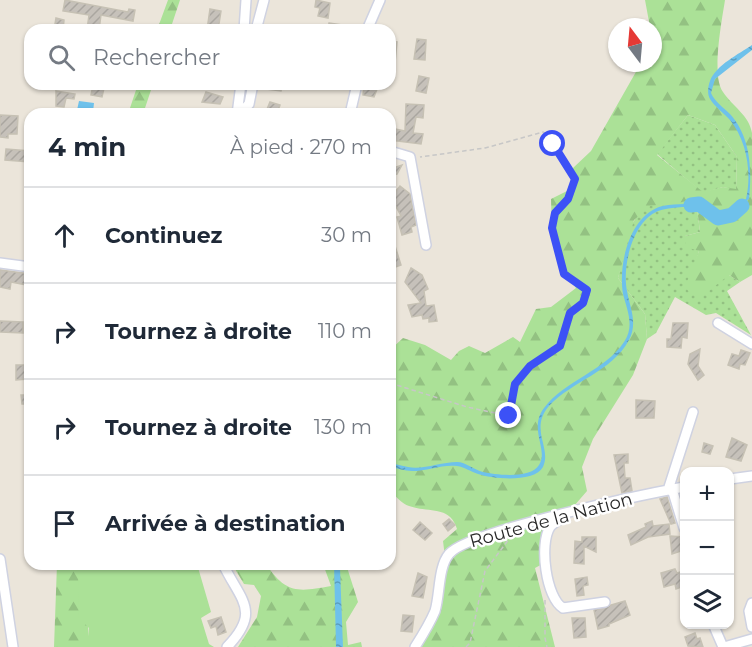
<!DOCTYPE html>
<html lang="fr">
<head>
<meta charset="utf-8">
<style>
	:root { --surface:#fff; --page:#f6f6f7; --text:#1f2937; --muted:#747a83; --line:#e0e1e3 }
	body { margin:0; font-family:Montserrat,sans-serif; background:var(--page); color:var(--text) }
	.controls { position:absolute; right:18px; bottom:18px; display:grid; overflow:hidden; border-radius:12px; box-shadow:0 2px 4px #0004 }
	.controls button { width:54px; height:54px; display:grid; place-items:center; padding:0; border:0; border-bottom:2px solid var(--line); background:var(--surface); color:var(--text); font:30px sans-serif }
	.compass { position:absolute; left:608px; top:18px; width:54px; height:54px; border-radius:50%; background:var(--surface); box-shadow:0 2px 4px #0004; rotate:344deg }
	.stop { position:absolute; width:18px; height:18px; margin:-14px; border:4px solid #3c51f6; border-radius:50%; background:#fff }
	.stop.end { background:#3c51f6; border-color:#fff; box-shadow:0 2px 6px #0008 }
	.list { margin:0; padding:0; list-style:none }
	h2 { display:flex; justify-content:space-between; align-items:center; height:78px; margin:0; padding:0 24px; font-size:26px }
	h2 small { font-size:20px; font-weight:400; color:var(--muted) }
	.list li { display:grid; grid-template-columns:39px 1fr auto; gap:18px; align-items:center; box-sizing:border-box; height:96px; padding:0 24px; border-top:2px solid var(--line) }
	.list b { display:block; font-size:22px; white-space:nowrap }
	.list em { font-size:20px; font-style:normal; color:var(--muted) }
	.icon { flex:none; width:33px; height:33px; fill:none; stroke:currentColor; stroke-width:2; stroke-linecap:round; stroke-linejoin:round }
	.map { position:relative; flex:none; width:752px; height:647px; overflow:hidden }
	.search { position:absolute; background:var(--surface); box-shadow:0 2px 4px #0004; left:24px; top:24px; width:372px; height:66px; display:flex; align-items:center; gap:15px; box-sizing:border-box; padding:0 21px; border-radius:18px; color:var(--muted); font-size:22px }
	.panel { position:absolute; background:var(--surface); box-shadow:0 2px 4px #0004; left:24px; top:108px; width:372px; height:462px; border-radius:18px }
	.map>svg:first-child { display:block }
	.grass { fill:url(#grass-dots) }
	.forest { fill:url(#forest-firs); fill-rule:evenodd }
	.park { fill:#abe197 }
	.water { fill:url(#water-ripples) }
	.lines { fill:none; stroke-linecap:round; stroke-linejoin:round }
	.river { stroke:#6ec1eb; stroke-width:15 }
	.building { fill:url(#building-hatch); stroke:#c6c1b4; stroke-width:1.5 }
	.minor-casing { stroke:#cfd2e1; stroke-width:12 }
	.path { stroke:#c7c7c7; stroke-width:1.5; stroke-dasharray:4.5 3; stroke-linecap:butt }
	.minor { stroke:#fff; stroke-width:9 }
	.route { stroke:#3c51f6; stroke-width:8 }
	.labels { text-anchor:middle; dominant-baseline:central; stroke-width:5; stroke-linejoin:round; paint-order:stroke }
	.street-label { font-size:18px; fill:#282828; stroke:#fff }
</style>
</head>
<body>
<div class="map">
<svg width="752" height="647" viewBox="0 0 752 647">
	<defs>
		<pattern id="grass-dots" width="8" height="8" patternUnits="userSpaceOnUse" patternTransform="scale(1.5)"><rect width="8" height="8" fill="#abe197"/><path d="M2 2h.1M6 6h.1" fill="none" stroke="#93c182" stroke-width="1.8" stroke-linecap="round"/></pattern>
		<pattern id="forest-firs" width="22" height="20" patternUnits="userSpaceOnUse" patternTransform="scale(1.5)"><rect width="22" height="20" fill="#abe197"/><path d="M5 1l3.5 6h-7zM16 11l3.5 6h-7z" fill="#93c182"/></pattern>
		<pattern id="water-ripples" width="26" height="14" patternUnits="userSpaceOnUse" patternTransform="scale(1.5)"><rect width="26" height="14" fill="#6ec1eb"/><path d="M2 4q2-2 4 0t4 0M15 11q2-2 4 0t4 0" fill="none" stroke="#5a9dbe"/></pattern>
		<pattern id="building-hatch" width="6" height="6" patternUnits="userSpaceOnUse" patternTransform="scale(1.5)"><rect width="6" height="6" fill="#c6c1ba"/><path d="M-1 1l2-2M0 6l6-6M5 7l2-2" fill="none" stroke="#aaa6a0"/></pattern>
	</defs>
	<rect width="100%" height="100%" fill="#ebe5da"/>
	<!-- grass -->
	<path class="grass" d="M688,115L715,125L737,157L736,190L723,187L703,193L657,154Z
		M696,200L700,232L685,236L699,251L692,274L729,275L740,282L727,291L751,335L716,313L706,315L675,297L656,333L647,339L645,314L618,278C624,254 625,219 649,206C661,200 683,201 696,200Z"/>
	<!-- forest -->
	<path class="forest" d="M168,0H180L170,30H157Z
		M645,0H725C722,20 711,76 723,92C733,107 749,115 752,133V275L740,282L729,275L701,297L690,293L685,287L699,251L686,247L685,236L700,232L696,200L650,206L634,220L618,278L645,314L647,339L633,375L593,439L582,467L587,491L548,536V561L535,568L555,647H420C442,608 449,585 443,541L457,529C450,505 428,513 409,506C402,504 396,496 390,491V350L403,338L425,345L451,360L459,351L469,346L485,353L513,337L520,342L536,309L551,307L576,288C554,256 552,237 551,199L569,190L573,168L591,151L641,63H653V27H650ZM688,115L715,125L737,157L736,189L723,187L703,192L657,155Z
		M138,84H153L143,114H128Z
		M57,564H94L88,626L90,647H54Z
		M232,564H266C286,594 298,592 331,586L323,564H346L358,602L346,622L348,645L361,642L362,647H238L257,617L261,596L254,585L244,584Z"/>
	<!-- park -->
	<path class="park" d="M78,564H197L211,612L201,618L209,644L214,647H89V628L79,618Z"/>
	<!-- water -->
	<path class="water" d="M752,45V50L715,79L711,93C715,102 723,107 730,114C751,137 752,170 749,199L722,220L711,219L698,206C686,207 669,207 658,211C632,222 622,267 627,291C630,308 638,323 629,340C612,372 572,381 549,406C529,429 552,448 543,467C534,483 493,479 478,474C471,472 465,467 457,466C443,464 427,471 412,471C405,471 397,468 390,467V463C396,464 402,466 408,467C423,470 441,462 457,462C466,462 474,470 483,472C496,475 531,479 539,465C549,450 528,429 544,408C565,380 605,371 624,342C635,326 627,310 623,294C618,265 629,218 659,207C671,203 687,205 700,203L712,216L721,218L746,199C752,173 747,141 730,120C724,113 715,107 710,99C707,94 708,86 710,81C716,65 739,54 752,45Z
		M79,101L94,103L93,112L77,110Z
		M334,564H339L340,568L343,647H336Z"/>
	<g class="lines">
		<!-- river -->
		<path class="river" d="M691,205L699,204L718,218L732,215L742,206"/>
	</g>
	<!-- building -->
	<path class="building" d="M65,0L128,12L129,9L135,10L133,21L101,15L99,30H87L89,15L63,11Z
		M316,0L330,3L328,18L318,16L320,8L315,7Z
		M210,9L221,11L218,30H207Z
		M56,18L64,20L63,30H54Z
		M329,23L350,26L349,30H328Z
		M417,39L426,40L425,60L414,59Z
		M390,41L397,42L395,63H390Z
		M419,76L429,78L426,93L416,91Z
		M260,84H282L281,91L259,88Z
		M364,84H379L374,97L363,95Z
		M93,85L104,88L102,97L91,95Z
		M56,91L75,94L74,99L66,98L64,107L56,106Z
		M206,92L223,97L220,104L202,102Z
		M270,102L280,105L277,114H265Z
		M406,104L424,105L423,118L416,117L413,133L423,134L421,144L390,140V128L405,131Z
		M0,115L18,116L17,134H8V138L0,137Z
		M6,149L30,151V162L5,160Z
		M402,165L397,174L390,176V169Z
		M400,186L410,194L416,225L411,227L412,232L402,235L397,217L401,216L391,197Z
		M390,230L401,265L390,269Z
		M411,268L422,275L428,289L424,291L426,306L434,305L437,321L429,322V318L423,319L422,315L412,317L408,305L421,303L405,282Z
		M0,270L30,274V278H28L27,285L11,282L10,289L0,287Z
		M0,321L23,322V333L0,332Z
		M673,323H688L687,338L682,337L681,348L667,347V339H671Z
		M700,349L698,366L704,375L698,380L688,364L690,354Z
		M741,350L750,353L745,365L740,364L739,369L728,365L732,354L739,356Z
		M16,365H28V379L16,380Z
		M21,395H30V404H22Z
		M636,400L655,401L654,418H636Z
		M732,438L747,445L741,461L726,457Z
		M704,443L713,446L710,454L702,452Z
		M628,454V463H624L625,478H630L632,491L622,493L614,455Z
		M667,497L675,523L671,524L660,499Z
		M449,519L455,525L448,531L443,524Z
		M652,521L653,526L669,524L670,534L648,537L631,545L628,535L646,527L645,524Z
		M420,522L432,533L425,540L413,530Z
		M670,536L684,537V550L672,554Z
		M582,537H596V552L584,546V564L574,563L575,541L582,542Z
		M675,569L677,573L684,571V586L676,589L675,584L664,587L661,573Z
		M418,573L427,577L423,598L412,596Z
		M587,577L588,585L583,586L584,595L577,596L575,579Z
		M625,601L630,615L609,624V626L598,629L594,610Z
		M403,615L414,616L412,632L401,631Z
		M221,617L226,632L218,635L216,626L211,628L208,621Z
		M572,618H585L586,637L574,638Z
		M695,633L697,639L700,638L703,647L688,646L685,637Z"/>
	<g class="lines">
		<defs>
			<path id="minor" d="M244,30L246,0
				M256,30L264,0
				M367,30L380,0
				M237,114L241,84
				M239,114L249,104L253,84
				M350,114L357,84
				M390,151L410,157L426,245
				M0,263L30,267
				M718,323L752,344
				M730,479L752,476
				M672,489L684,528
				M668,490L693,412
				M565,516C561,519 553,523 550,527C539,544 546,598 563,608L605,602
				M0,559L13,647
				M223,564C240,600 262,611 227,647
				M752,603L749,611L752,627
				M713,624L723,647
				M415,647C422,636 430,623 435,611C440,595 438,567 449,554C468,531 646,494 684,487
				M724,647L752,639"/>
		</defs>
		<!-- minor casing -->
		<use href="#minor" class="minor-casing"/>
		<!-- path -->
		<path class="path" d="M390,383L467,407L509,416L515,384L530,366L560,346L570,313L583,303L587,290L564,275L553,228L555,213L568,199L575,179L548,135L543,132L485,148L420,157
			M545,600V638L547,647
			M466,647L470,643L485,571L509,539"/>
		<!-- minor -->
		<use href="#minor" class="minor"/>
	</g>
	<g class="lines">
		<!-- route -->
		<path class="route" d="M509,416L515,384L530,366L560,346L570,313L583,303L587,290L564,274L552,228L555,213L568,199L575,179L553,144"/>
	</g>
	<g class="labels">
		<!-- street labels -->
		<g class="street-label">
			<text transform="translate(551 520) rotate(-15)">Route de la Nation</text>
		</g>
	</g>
</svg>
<div class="controls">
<button>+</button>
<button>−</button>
<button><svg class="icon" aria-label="layers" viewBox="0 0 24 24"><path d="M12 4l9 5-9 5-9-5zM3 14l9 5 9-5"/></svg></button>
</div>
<svg class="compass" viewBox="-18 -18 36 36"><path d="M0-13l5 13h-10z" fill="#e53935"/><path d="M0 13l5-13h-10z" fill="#747a83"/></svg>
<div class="stop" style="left:553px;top:144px"></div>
<div class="stop end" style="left:509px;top:416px"></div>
<div class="search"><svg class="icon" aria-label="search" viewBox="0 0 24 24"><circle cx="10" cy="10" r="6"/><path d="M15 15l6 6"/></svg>Rechercher</div>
<section class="panel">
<h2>4 min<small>À pied · 270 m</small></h2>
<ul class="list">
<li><svg class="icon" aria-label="ahead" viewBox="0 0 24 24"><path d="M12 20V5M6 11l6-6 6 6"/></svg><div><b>Continuez</b></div><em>30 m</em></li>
<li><svg class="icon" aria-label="right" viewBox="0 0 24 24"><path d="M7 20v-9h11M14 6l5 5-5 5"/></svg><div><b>Tournez à droite</b></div><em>110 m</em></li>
<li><svg class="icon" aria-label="right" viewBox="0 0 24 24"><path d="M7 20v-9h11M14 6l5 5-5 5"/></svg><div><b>Tournez à droite</b></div><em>130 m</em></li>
<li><svg class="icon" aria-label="arrive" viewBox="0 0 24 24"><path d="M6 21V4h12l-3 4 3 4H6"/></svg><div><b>Arrivée à destination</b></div></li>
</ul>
</section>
</div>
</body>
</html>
